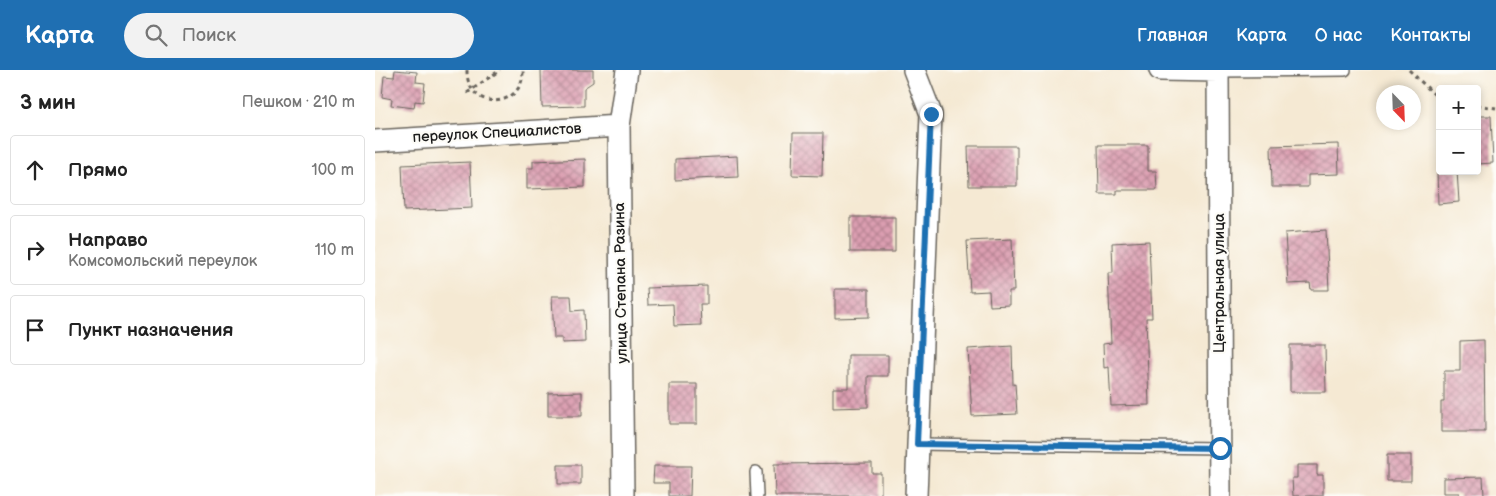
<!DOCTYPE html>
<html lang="ru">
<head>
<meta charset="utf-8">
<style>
	:root { --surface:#fff; --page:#f2f2f2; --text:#222; --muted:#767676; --line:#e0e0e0; --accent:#1f6fb2 }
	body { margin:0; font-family:"Balsamiq Sans",sans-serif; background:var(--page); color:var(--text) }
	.controls { position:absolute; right:15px; top:15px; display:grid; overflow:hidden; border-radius:5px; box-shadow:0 2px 8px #0003 }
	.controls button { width:45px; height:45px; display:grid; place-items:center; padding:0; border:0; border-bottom:1px solid var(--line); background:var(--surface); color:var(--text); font:25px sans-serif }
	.compass { position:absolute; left:1001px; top:15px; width:45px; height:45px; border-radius:50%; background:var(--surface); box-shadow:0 2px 8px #0003; rotate:157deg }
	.stop { position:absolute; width:15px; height:15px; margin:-11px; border:4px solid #1f6fb2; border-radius:50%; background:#fff }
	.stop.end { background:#1f6fb2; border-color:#fff; box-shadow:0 1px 5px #0008 }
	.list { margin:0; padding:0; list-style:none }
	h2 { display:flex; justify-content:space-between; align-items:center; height:65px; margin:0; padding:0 20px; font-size:21px }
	h2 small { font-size:16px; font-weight:400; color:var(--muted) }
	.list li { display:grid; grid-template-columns:32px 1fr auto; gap:15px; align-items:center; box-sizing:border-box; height:70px; margin:0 10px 10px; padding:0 10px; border:1px solid var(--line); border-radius:5px }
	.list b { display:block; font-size:19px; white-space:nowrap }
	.list p { margin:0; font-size:16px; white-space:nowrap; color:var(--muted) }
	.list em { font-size:16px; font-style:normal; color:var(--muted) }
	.icon { flex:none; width:28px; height:28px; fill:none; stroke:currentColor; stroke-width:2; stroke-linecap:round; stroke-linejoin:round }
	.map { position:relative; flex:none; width:1121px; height:426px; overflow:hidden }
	header { display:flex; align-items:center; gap:30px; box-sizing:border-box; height:70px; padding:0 25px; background:var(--accent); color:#fff }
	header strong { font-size:24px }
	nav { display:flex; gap:28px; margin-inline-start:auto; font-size:18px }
	.search { width:350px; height:45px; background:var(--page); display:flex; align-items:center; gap:12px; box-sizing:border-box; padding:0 18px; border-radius:28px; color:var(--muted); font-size:19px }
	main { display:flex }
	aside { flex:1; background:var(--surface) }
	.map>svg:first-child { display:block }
	.building { fill:url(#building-cross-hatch) }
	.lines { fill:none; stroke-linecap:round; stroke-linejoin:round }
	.service-casing { stroke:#68645c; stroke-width:14 }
	.minor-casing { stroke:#68645c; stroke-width:24 }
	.path { stroke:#68645c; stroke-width:3; stroke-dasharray:4 4; stroke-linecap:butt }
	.service { stroke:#fff; stroke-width:11 }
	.minor { stroke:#fff; stroke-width:21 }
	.route { stroke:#1f6fb2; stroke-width:6 }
	.labels { text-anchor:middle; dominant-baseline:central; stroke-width:4.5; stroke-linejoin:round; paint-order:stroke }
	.street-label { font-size:15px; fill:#1c1c1c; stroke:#fdfcf7 }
</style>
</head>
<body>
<header>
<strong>Карта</strong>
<div class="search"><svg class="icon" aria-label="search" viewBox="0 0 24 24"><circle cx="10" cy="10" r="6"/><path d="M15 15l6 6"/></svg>Поиск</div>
<nav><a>Главная</a><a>Карта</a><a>О нас</a><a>Контакты</a></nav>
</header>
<main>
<aside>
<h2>3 мин<small>Пешком · 210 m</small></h2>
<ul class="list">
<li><svg class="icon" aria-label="ahead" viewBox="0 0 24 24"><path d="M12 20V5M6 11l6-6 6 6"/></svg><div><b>Прямо</b></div><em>100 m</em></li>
<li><svg class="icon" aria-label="right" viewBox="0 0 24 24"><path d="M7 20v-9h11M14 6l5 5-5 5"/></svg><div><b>Направо</b><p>Комсомольский переулок</p></div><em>110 m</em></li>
<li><svg class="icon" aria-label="arrive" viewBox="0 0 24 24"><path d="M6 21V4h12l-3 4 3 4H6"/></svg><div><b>Пункт назначения</b></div></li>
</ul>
</aside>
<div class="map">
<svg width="1121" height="426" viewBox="0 0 1121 426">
	<defs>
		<pattern id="building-cross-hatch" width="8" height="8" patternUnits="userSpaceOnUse" patternTransform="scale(1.25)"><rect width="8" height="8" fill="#db9eb1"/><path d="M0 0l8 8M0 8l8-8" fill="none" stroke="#b1808f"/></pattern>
	</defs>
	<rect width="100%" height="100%" fill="#fdfcf7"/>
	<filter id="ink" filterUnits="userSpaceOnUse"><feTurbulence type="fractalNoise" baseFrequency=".02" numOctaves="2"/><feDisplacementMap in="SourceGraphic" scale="10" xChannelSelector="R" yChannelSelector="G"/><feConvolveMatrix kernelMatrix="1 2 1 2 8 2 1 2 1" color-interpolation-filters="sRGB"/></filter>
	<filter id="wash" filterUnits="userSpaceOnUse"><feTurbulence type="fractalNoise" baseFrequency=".0096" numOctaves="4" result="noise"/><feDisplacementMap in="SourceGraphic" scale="20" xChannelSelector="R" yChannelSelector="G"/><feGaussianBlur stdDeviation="1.12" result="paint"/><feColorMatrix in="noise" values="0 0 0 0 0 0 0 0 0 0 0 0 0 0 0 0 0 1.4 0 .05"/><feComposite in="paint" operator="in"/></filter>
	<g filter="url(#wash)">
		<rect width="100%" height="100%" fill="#f5e9d3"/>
		<g id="blocks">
			<!-- building -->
			<path class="building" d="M20,0L42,2L41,12L50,13L48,32L40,31L39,38L16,35L17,29L7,27L9,6L19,7Z
				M166,0H218V12L209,18V36L167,37Z
				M1102,46H1116L1118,93L1102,94Z
				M418,63H448L447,106L417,105Z
				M963,74L964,104L933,105V117H897L896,76Z
				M723,75H773V101H781L782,120H742V124H724Z
				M593,76H642V116H594Z
				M362,86L363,107L300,110V89Z
				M210,89V117L152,119V98H158V91Z
				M95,92L97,138L29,141L27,95Z
				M1062,101H1082L1084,132L1063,134Z
				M475,147H520V182H475Z
				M951,160L954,220H936L935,213L913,214L910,163Z
				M637,169L639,221H634V235L615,236L614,221L595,222L592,171Z
				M774,171L777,248H771L774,335L736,336L734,297L729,298L728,274L736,273L733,203H738L737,173Z
				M332,216V234H325L326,255L299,256L298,234L273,235L272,218Z
				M460,219H494V247L460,248Z
				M177,226H196L197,241L209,240L210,272L187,273V268H179Z
				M1109,270L1110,362H1066V332H1069V301H1085V271Z
				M915,275H950L951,322H915Z
				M637,276L638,315L640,314L642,344L597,346L593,279Z
				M473,285H513V306H493V337L458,338V318H473Z
				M294,314H322V354H294Z
				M207,322V346H173V323Z
				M1012,385H1036V411H1012Z
				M497,393V403H506V426H400L399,394Z
				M183,395H206V414H183Z
				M922,395H942V405H948V426H918L917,408H922Z
				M279,396H316L315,426H294V413H278Z
				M1108,407L1109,426H1084V423H1068V408Z"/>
		</g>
	</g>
	<g filter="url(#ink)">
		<use href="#blocks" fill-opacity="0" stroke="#68645c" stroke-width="1"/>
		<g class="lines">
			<defs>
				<path id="service" d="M843,1L970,0
					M543,374L845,378
					M381,402L382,426"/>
				<path id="minor" d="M539,0L556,44L541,426
					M785,0L843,1
					M843,0L845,426
					M0,71L244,56
					M248,426L244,56L252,0"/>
			</defs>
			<!-- service casing -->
			<use href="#service" class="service-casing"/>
			<!-- minor casing -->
			<use href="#minor" class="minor-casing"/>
			<!-- path -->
			<path class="path" d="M92,0C91,42 149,40 148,0
				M1034,0L1065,30
				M92,23L125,0
				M1102,35L1121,38"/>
			<!-- service -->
			<use href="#service" class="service"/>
			<!-- minor -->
			<use href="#minor" class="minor"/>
		</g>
	</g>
	<g class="lines" filter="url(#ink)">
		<!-- route -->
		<path class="route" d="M556,44L542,374L845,378"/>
	</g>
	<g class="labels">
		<!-- street labels -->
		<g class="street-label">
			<text transform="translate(122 63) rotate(-3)">переулок Специалистов</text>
			<text transform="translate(246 213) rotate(-91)">улица Степана Разина</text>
			<text transform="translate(844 213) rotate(-90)">Центральная улица</text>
		</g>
	</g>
</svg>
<div class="controls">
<button>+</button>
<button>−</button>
</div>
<svg class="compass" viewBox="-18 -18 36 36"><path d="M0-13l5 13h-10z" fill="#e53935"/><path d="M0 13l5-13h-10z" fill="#767676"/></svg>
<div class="stop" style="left:845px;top:378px"></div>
<div class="stop end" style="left:556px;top:44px"></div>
</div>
</main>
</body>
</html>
